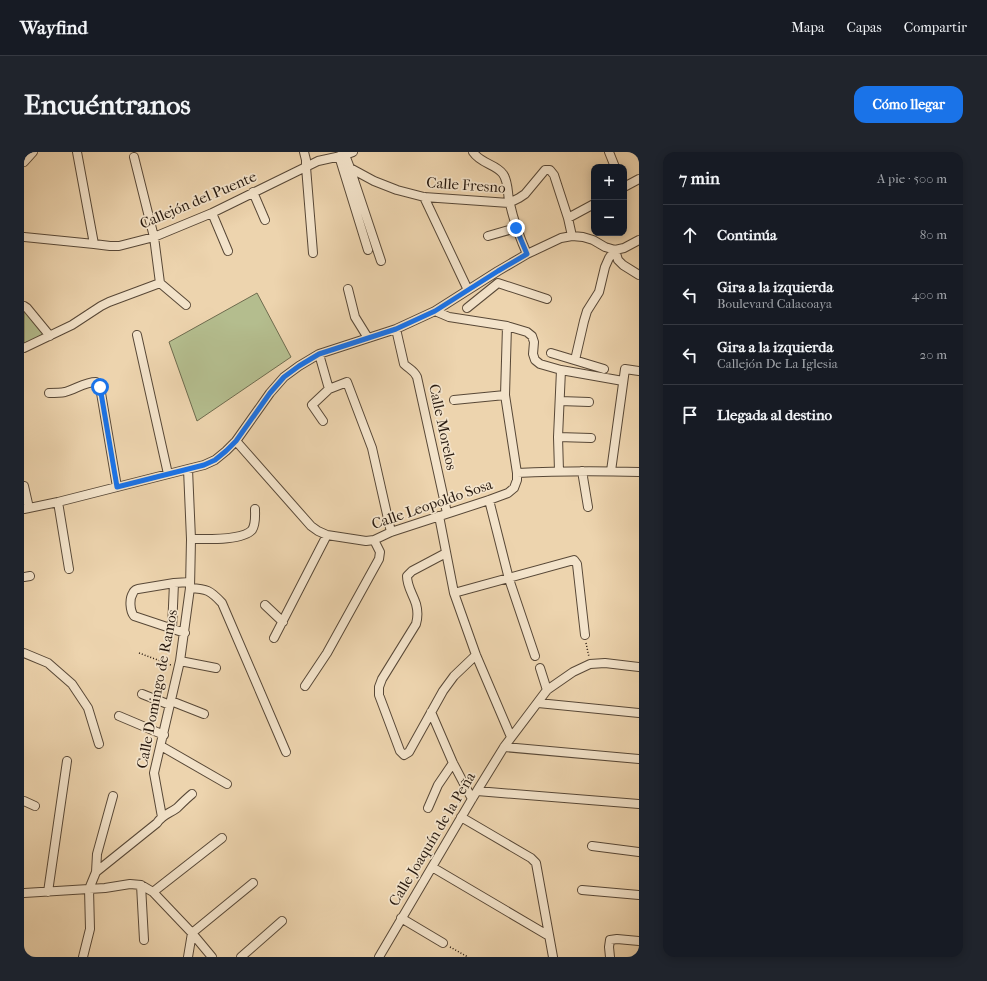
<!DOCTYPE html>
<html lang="es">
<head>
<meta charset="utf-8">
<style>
	:root { --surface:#171b24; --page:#20242c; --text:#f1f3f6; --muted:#9ea1a6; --line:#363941; --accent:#1a73e8 }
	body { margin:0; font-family:"IM FELL French Canon",serif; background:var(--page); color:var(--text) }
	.controls { position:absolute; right:12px; top:12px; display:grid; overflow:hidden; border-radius:8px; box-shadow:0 2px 10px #0003 }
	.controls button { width:36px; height:36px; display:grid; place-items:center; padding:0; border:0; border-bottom:1px solid var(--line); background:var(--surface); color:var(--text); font:20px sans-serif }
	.stop { position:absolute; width:12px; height:12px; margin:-9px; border:3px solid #1a73e8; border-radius:50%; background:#fff }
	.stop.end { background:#1a73e8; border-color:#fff; box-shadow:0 1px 4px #0008 }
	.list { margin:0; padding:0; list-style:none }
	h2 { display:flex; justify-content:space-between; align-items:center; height:52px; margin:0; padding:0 16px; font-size:17px }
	h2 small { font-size:13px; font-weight:400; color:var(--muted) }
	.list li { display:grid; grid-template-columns:26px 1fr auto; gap:12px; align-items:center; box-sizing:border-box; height:60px; padding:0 16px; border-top:1px solid var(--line) }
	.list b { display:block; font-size:15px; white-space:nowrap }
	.list p { margin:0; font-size:13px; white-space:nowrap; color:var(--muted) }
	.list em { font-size:13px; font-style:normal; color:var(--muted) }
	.icon { flex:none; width:22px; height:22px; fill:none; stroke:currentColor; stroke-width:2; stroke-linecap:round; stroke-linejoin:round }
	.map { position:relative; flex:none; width:615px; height:805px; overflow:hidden; border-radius:12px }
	header { display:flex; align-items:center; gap:24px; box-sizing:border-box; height:56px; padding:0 20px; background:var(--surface); border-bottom:1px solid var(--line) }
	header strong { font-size:19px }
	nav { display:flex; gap:22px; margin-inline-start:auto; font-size:14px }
	.intro { display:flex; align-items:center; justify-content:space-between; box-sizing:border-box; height:96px; padding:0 24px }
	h1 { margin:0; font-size:28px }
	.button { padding:10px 18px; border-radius:12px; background:var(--accent); color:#fff; font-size:14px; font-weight:700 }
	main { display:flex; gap:24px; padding:0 24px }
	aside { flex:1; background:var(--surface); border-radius:12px; box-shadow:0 2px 10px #0003 }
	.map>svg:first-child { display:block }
	.green { fill:#b4bd8e; stroke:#6e6b4e }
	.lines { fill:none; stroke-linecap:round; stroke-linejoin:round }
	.minor-casing { stroke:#584837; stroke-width:10 }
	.path { stroke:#27190f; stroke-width:1.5; stroke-dasharray:1 2; stroke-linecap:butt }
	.minor { stroke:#f3e3ca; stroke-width:8 }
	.route { stroke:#1a73e8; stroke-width:5 }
	.labels { text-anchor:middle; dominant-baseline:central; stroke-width:3.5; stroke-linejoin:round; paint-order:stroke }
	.street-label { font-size:15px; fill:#27190f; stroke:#f3e3ca }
</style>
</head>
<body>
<header>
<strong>Wayfind</strong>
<nav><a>Mapa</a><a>Capas</a><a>Compartir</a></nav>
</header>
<div class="intro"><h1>Encuéntranos</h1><a class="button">Cómo llegar</a></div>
<main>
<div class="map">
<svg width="615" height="805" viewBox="0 0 615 805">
	<rect width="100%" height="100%" fill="#edd4ae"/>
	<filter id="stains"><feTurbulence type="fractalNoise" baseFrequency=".005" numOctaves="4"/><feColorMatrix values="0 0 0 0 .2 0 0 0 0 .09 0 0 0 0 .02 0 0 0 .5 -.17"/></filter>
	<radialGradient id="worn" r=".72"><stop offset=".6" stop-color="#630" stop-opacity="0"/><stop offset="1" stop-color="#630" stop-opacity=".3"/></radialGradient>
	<!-- green -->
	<path class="green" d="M233,141L267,205L173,269L145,190Z
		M0,158L23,183L0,191Z"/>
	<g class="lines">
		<defs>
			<path id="minor" d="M53,0L70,92
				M280,0L282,8V15L289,101
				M449,0C457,12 472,12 479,22C485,30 483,43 486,52C490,70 496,86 503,102
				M585,0L591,15
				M321,3L326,16L357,109
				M315,4L344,98
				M110,5L130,85L136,131L162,153
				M0,10L9,0
				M326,16L350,29L373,38L400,45L485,51L495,46L501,42L521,18H526L530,23L544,66L548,84
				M600,35L615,27
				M229,40L241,68
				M400,45L444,138
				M188,61L204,99
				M544,66L570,52
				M464,84L492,76
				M0,85L70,92L86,94H95L130,85L188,61L294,9L321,3L329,0
				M591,98L594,108L599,113L615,123
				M324,137L331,165L344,186
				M0,154L3,156L26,184
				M443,156L474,131L523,147
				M411,159L425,165L483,174L503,180L508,184L510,190L509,202L511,208L516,212L537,218L599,229
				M372,177L380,212C385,217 390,218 393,225L423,361
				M113,183L144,322
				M0,196L48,173L77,154L85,150L136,131
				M527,201L580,217
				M295,202L305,237
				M551,208L560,169L563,159L575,140L581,115L585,106L591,98
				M25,241C31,241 36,241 41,240C52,237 61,230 72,230L76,235L93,335
				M430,248L481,243
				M536,249L565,250
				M299,269L288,253L305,237L323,230L348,296L367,380
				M534,285L567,286
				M212,289L287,374L294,379L303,383L342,389L350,388L367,380L465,348L484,341L490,336L493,328V321L481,243L483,174
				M535,319L534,285L537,218
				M558,319L564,355
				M587,319L601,217L615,219
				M493,321C534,319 574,319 615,320
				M0,334L5,356
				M465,348L485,427L511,504
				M34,350L45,417
				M0,357L34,350L164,317L180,313L191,308L202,299L212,289L246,241L260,225L275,214L295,202L372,177L411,159L474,119L503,102L537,86L548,84L559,85L569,88L581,95L591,98L600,96L615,88
				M415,364L430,441L452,503L487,585
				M167,387C181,387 218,389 228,378C232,372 231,364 231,357
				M422,401L388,419L383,424C383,435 389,442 392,452C394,459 394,465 392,472L358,527L355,535V543L376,599L380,603L385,600L419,539L430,524L452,503
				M0,425L6,424
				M166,436C183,437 186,438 198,451L262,600
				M430,441L550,408L553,412L561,483
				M241,453L259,470
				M148,477L150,431
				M161,481L110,464C106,459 105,447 109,441C110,438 111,438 114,437L150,431L166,430
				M250,486L303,383
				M0,501L24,511L48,532L64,556L75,592
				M156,509L192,516
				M516,516L523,538
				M281,534L303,501L355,407L356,400L350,388
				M118,542L146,553
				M147,549L180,562
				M514,551L615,561
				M407,560L429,611L448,647
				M95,564L140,583
				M137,594L203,632
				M480,595L615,607
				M453,639L615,652
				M0,649L11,654
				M404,656L414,633L429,611
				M138,665L130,621L156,509L166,436L167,387L164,317
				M437,665L507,706L512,711L529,805
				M568,694L615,700
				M408,715L525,784
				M72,720L133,671C139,662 145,662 153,656C158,651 163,646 168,642
				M117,733L120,788
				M558,738L615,743
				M24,740L43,609
				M129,740L198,686
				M0,741L81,736L106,732L117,733L129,740L168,781L188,805
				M377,766L419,791
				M59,805L66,777L65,737L72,720L73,702L89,644
				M164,805L168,781L229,731
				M217,805L258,769
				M355,805L448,647L480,595L523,538L549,520L566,512L581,511L615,515
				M586,805L585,795L586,788L593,787L615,789"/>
		</defs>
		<!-- minor casing -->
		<use href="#minor" class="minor-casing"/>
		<!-- path -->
		<path class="path" d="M562,491L565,505
			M115,501L147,513
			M426,795L444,805"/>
		<!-- minor -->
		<use href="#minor" class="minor"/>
	</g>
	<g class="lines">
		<!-- route -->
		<path class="route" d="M76,235L93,335L180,313L191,308L202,299L212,289L246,241L260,225L275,214L295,202L372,177L411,159L474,119L503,102L492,76"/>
	</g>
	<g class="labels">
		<!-- street labels -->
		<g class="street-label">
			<text transform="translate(442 33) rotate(4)">Calle Fresno</text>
			<text transform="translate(174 48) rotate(-23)">Callejón del Puente</text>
			<text transform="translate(419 275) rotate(78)">Calle Morelos</text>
			<text transform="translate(408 352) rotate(-19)">Calle Leopoldo Sosa</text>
			<text transform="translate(133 537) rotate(-79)">Calle Domingo de Ramos</text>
			<text transform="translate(408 687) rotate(-59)">Calle Joaquín de la Peña</text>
		</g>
	</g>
	<rect width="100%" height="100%" filter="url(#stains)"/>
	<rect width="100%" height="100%" fill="url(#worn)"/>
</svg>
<div class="controls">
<button>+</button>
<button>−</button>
</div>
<div class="stop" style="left:76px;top:235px"></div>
<div class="stop end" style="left:492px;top:76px"></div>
</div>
<aside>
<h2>7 min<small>A pie · 500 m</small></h2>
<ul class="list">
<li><svg class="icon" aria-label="ahead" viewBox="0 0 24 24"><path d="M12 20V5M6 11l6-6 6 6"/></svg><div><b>Continúa</b></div><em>80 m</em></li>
<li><svg class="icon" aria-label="left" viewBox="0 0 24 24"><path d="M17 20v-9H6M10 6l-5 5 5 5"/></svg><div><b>Gira a la izquierda</b><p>Boulevard Calacoaya</p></div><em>400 m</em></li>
<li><svg class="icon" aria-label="left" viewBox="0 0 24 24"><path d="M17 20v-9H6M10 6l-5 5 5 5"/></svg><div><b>Gira a la izquierda</b><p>Callejón De La Iglesia</p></div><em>20 m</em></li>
<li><svg class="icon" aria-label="arrive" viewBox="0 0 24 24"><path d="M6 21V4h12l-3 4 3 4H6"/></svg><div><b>Llegada al destino</b></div></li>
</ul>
</aside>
</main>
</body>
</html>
